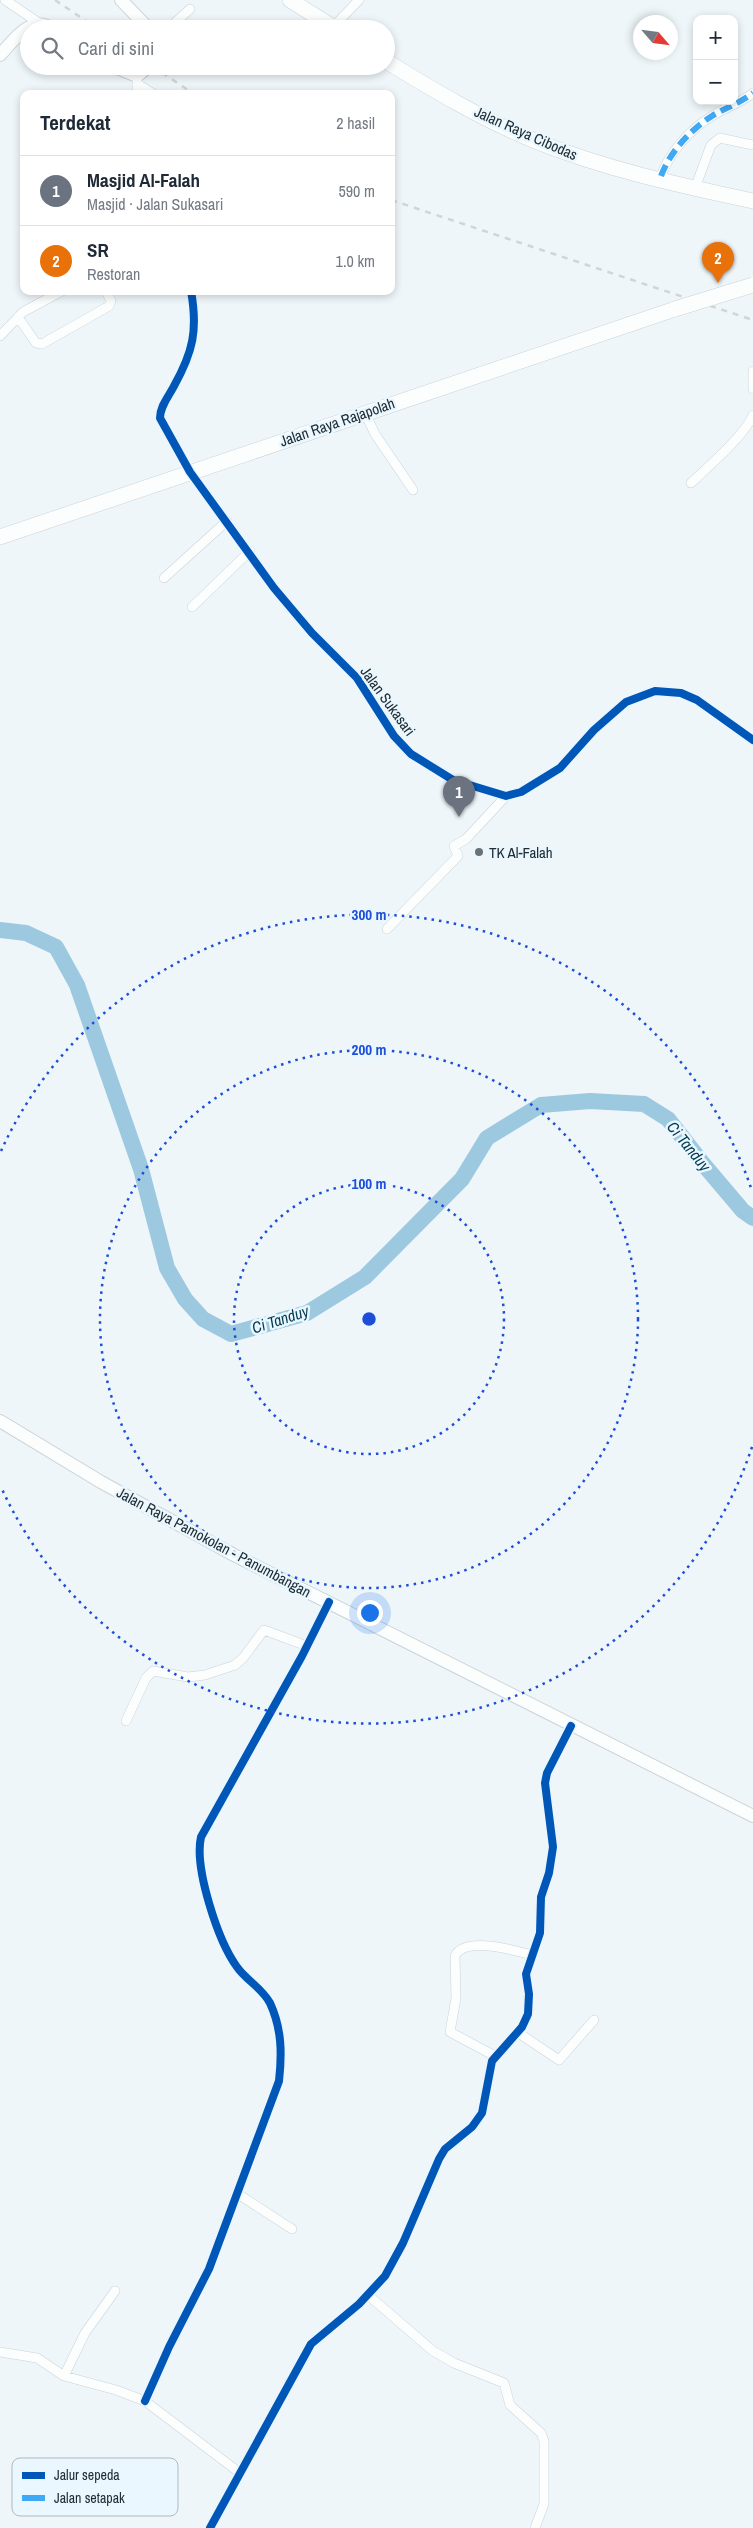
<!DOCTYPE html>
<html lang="id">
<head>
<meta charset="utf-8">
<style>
	:root { --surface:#fff; --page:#f2f2f3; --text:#1f2937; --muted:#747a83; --line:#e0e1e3; --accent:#1a73e8 }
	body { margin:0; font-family:"Archivo Narrow",sans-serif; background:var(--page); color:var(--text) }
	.controls { position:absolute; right:15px; top:15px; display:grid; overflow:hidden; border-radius:10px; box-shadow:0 2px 8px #0003 }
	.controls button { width:45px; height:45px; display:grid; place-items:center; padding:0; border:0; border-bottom:1px solid var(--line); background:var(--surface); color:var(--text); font:25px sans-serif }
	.compass { position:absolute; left:633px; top:15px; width:45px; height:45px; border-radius:50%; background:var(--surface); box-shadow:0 2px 8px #0003; rotate:118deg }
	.you { position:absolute; left:369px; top:1612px; width:18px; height:18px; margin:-12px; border:4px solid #fff; border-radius:50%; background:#1a73e8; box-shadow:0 0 0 8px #1a73e833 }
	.badge { display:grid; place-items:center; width:32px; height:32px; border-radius:50%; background:var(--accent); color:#fff; font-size:16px; font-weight:700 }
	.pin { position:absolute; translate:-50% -41px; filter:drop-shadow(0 1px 2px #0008) }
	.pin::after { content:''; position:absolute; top:26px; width:18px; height:15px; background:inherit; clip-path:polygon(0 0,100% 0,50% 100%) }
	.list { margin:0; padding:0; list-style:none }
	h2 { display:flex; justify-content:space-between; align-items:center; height:65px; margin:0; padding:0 20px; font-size:21px }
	h2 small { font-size:16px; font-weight:400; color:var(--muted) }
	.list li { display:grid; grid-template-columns:32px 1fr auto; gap:15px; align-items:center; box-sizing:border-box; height:70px; padding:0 20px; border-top:1px solid var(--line) }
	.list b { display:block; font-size:19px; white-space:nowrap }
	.list p { margin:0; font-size:16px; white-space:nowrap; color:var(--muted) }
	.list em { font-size:16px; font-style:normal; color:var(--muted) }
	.icon { flex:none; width:28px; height:28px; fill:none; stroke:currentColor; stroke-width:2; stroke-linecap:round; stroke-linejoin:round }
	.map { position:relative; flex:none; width:753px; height:2528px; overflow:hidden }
	.search { position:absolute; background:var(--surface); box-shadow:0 2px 8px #0003; left:20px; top:20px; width:375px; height:55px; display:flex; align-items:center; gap:12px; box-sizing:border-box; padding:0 18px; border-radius:28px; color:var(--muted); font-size:19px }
	.panel { position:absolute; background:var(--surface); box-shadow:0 2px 8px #0003; left:20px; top:90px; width:375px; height:205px; border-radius:10px }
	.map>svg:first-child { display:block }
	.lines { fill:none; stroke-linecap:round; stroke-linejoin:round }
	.river { stroke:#9cc9e0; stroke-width:16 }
	.street-casing { stroke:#cad3d9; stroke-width:10 }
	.secondary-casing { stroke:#cad3d9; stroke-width:14 }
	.highway-casing { stroke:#cad3d9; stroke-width:16 }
	.street { stroke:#fcfefe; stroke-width:9 }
	.secondary { stroke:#fcfefe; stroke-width:12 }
	.highway { stroke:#fcfefe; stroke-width:15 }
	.rail { stroke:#d2d4d5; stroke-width:2.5; stroke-dasharray:6 6; stroke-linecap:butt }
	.highway-bridge-casing { stroke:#cad3d9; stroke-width:16; stroke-linecap:butt }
	.highway-bridge { stroke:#fcfefe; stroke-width:15 }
	.quiet { stroke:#3fa9f5; stroke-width:6; stroke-dasharray:12 6; stroke-linecap:butt }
	.cycleway-casing { stroke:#eaf7fe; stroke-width:11 }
	.cycleway { stroke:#0057b8; stroke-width:8 }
	.ring { fill:none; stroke:#1d4ed8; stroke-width:2.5; stroke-dasharray:2.5 5 }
	.poi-dot { fill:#687379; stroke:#eaf7fe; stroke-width:2 }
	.labels { text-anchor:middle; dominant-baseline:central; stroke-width:5; stroke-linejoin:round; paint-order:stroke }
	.street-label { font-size:15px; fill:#202d34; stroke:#eaf7fe }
	.poi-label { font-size:15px; fill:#202d34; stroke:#eaf7fe; text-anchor:start }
	.water-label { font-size:16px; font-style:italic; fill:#043b51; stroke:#eaf7fe }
	.key { fill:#eaf7fe; stroke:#adbac1; stroke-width:1 }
	.key-label { font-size:14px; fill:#202d34 }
	.centre { fill:#1d4ed8; stroke:#eaf7fe; stroke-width:2.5 }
	.ring-label { font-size:15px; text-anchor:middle; font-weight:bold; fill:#1d4ed8; stroke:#eaf7fe; stroke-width:5; stroke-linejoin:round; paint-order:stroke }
</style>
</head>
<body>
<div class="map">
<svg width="753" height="2528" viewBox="0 0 753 2528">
	<rect width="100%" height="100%" fill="#eef6fa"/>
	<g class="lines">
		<!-- river -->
		<path class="river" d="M0,930L26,933L56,947L77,985L141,1169L167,1268L185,1299L203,1319L231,1334L307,1313L365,1277L462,1179L487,1138L541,1105L590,1101L644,1104L668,1119L704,1165L743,1211L753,1218"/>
		<defs>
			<path id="street" d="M5,0L39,23
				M333,27L359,0
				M168,29L190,9
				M139,85L154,94
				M137,94V76
				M660,179C668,154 689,130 712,116C725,108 740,103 753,93
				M695,188L711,145L720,138L753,145
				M191,291C198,330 193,352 174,386C169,396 160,406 160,418L190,472L274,588L312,633L357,678L394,736L411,754L453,780L506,796L521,792L560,768L594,730L626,702L655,691L681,693L697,700L753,740
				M18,317L36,343L42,344L109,306L111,301L106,291
				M0,336L23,312L62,291
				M753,371V389
				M365,413L375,434L413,490
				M691,483C708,467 745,435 753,415
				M164,578L227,521
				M192,607L250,551
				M387,929L458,856L454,846L466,839L506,796
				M126,1721L146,1678L153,1671L188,1677L205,1675L235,1665L243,1658L264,1630L307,1646
				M517,2032L559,2060L594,2020
				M495,2056L450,2032L456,1998L455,1956C465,1936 514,1950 532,1955
				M238,2194L292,2229
				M368,2295L433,2351L454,2363L504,2383L510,2405L541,2433L544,2441V2504L535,2528
				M0,2352L37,2358L64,2376L116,2390L145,2401L240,2473
				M64,2376L85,2333L115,2291
				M145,2401L169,2347L209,2269L279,2081C282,2054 282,2029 270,2003C262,1988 246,1980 237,1967C218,1941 194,1868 201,1837L302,1656L329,1602
				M210,2528L311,2344L359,2304L385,2276L403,2243L439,2159L445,2149L472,2127L482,2113L492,2061L522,2027L528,2014L529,1994L526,1974L540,1933L541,1897L549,1873L553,1847L545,1783L547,1773L571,1726"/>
			<path id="secondary" d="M121,0L149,29
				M0,55C14,40 31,14 53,29
				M112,66L137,76L149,66
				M0,1421L101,1482L234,1555L753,1816"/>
			<path id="highway" d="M290,0L336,29
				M386,61C433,90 482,119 533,140C604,169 679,185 753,201
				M0,537L675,309"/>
		</defs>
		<!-- street casing -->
		<use href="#street" class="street-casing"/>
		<!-- secondary casing -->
		<use href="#secondary" class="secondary-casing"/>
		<!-- highway casing -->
		<use href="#highway" class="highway-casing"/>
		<!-- street -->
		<use href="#street" class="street"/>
		<!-- secondary -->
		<use href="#secondary" class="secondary"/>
		<!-- highway -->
		<use href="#highway" class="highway"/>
		<!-- rail -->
		<path class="rail" d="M55,0L98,29
			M152,66L194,94
			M391,200L753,320"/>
		<defs>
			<path id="highway-bridge" d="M675,309L753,285"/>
		</defs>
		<!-- highway-bridge casing -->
		<use href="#highway-bridge" class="highway-bridge-casing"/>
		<!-- highway-bridge -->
		<use href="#highway-bridge" class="highway-bridge"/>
		<!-- quiet -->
		<path class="quiet" d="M661,176C670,152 690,130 712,116C725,108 740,103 753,93"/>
		<defs>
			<path id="cycleway" d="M191,291C198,330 193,352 174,386C169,396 160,406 160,418L190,472L274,588L312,633L357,678L394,736L411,754L453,780L506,796L521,792L560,768L594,730L626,702L655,691L681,693L697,700L753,740
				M145,2401L169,2347L209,2269L279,2081C282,2054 282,2029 270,2003C262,1988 246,1980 237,1967C218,1941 194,1868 201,1837L302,1656L329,1602
				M210,2528L311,2344L359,2304L385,2276L403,2243L439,2159L445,2149L472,2127L482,2113L492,2061L522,2027L528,2014L529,1994L526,1974L540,1933L541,1897L549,1873L553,1847L545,1783L547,1773L571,1726"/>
		</defs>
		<!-- cycleway casing -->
		<use href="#cycleway" class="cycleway-casing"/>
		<!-- cycleway -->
		<use href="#cycleway" class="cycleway"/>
	</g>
	<!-- distance rings -->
	<g class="ring">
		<circle cx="369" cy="1319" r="135"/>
		<circle cx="369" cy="1319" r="269"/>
		<path d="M752 1447A404 404 0 0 1 1 1487M1 1151A404 404 0 0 1 752 1191"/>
	</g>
	<!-- markers -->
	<circle class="poi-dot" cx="479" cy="852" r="5"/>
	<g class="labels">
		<!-- street labels -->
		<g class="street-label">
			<text transform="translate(526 133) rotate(24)">Jalan Raya Cibodas</text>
			<text transform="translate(337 422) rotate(-19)">Jalan Raya Rajapolah</text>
			<text transform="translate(388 701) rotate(54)">Jalan Sukasari</text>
			<text transform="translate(214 1542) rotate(28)">Jalan Raya Pamokolan - Panumbangan</text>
		</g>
		<!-- poi labels -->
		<g class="poi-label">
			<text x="489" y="852">TK Al-Falah</text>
		</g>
		<!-- water labels -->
		<g class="water-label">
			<text transform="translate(689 1146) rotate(51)">Ci Tanduy</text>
			<text transform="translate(280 1319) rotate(-18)">Ci Tanduy</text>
		</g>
	</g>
	<!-- legend -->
	<rect x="12" y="2458" width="166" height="58" rx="8" class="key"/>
	<rect x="22" y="2472" width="23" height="7" fill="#0057b8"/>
	<rect x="22" y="2495" width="23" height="6" fill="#3fa9f5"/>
	<g class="key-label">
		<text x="54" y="2480">Jalur sepeda</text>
		<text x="54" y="2503">Jalan setapak</text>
	</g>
	<circle cx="369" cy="1319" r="8" class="centre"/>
	<g class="ring-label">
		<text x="369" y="920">300 m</text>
		<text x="369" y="1055">200 m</text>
		<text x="369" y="1189">100 m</text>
	</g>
</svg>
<div class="controls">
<button>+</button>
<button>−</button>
</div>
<svg class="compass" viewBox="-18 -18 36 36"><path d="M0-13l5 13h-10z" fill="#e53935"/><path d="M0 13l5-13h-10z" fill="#747a83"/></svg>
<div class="you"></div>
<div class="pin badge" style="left:459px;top:817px;background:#6b7280">1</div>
<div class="pin badge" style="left:718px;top:283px;background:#e8710a">2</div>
<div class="search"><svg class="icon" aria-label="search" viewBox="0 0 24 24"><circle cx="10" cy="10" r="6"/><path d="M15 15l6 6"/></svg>Cari di sini</div>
<section class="panel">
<h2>Terdekat<small>2 hasil</small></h2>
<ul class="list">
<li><span class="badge" style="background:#6b7280">1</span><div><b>Masjid Al-Falah</b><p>Masjid · Jalan Sukasari</p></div><em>590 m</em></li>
<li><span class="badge" style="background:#e8710a">2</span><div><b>SR</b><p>Restoran</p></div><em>1.0 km</em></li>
</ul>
</section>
</div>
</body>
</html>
